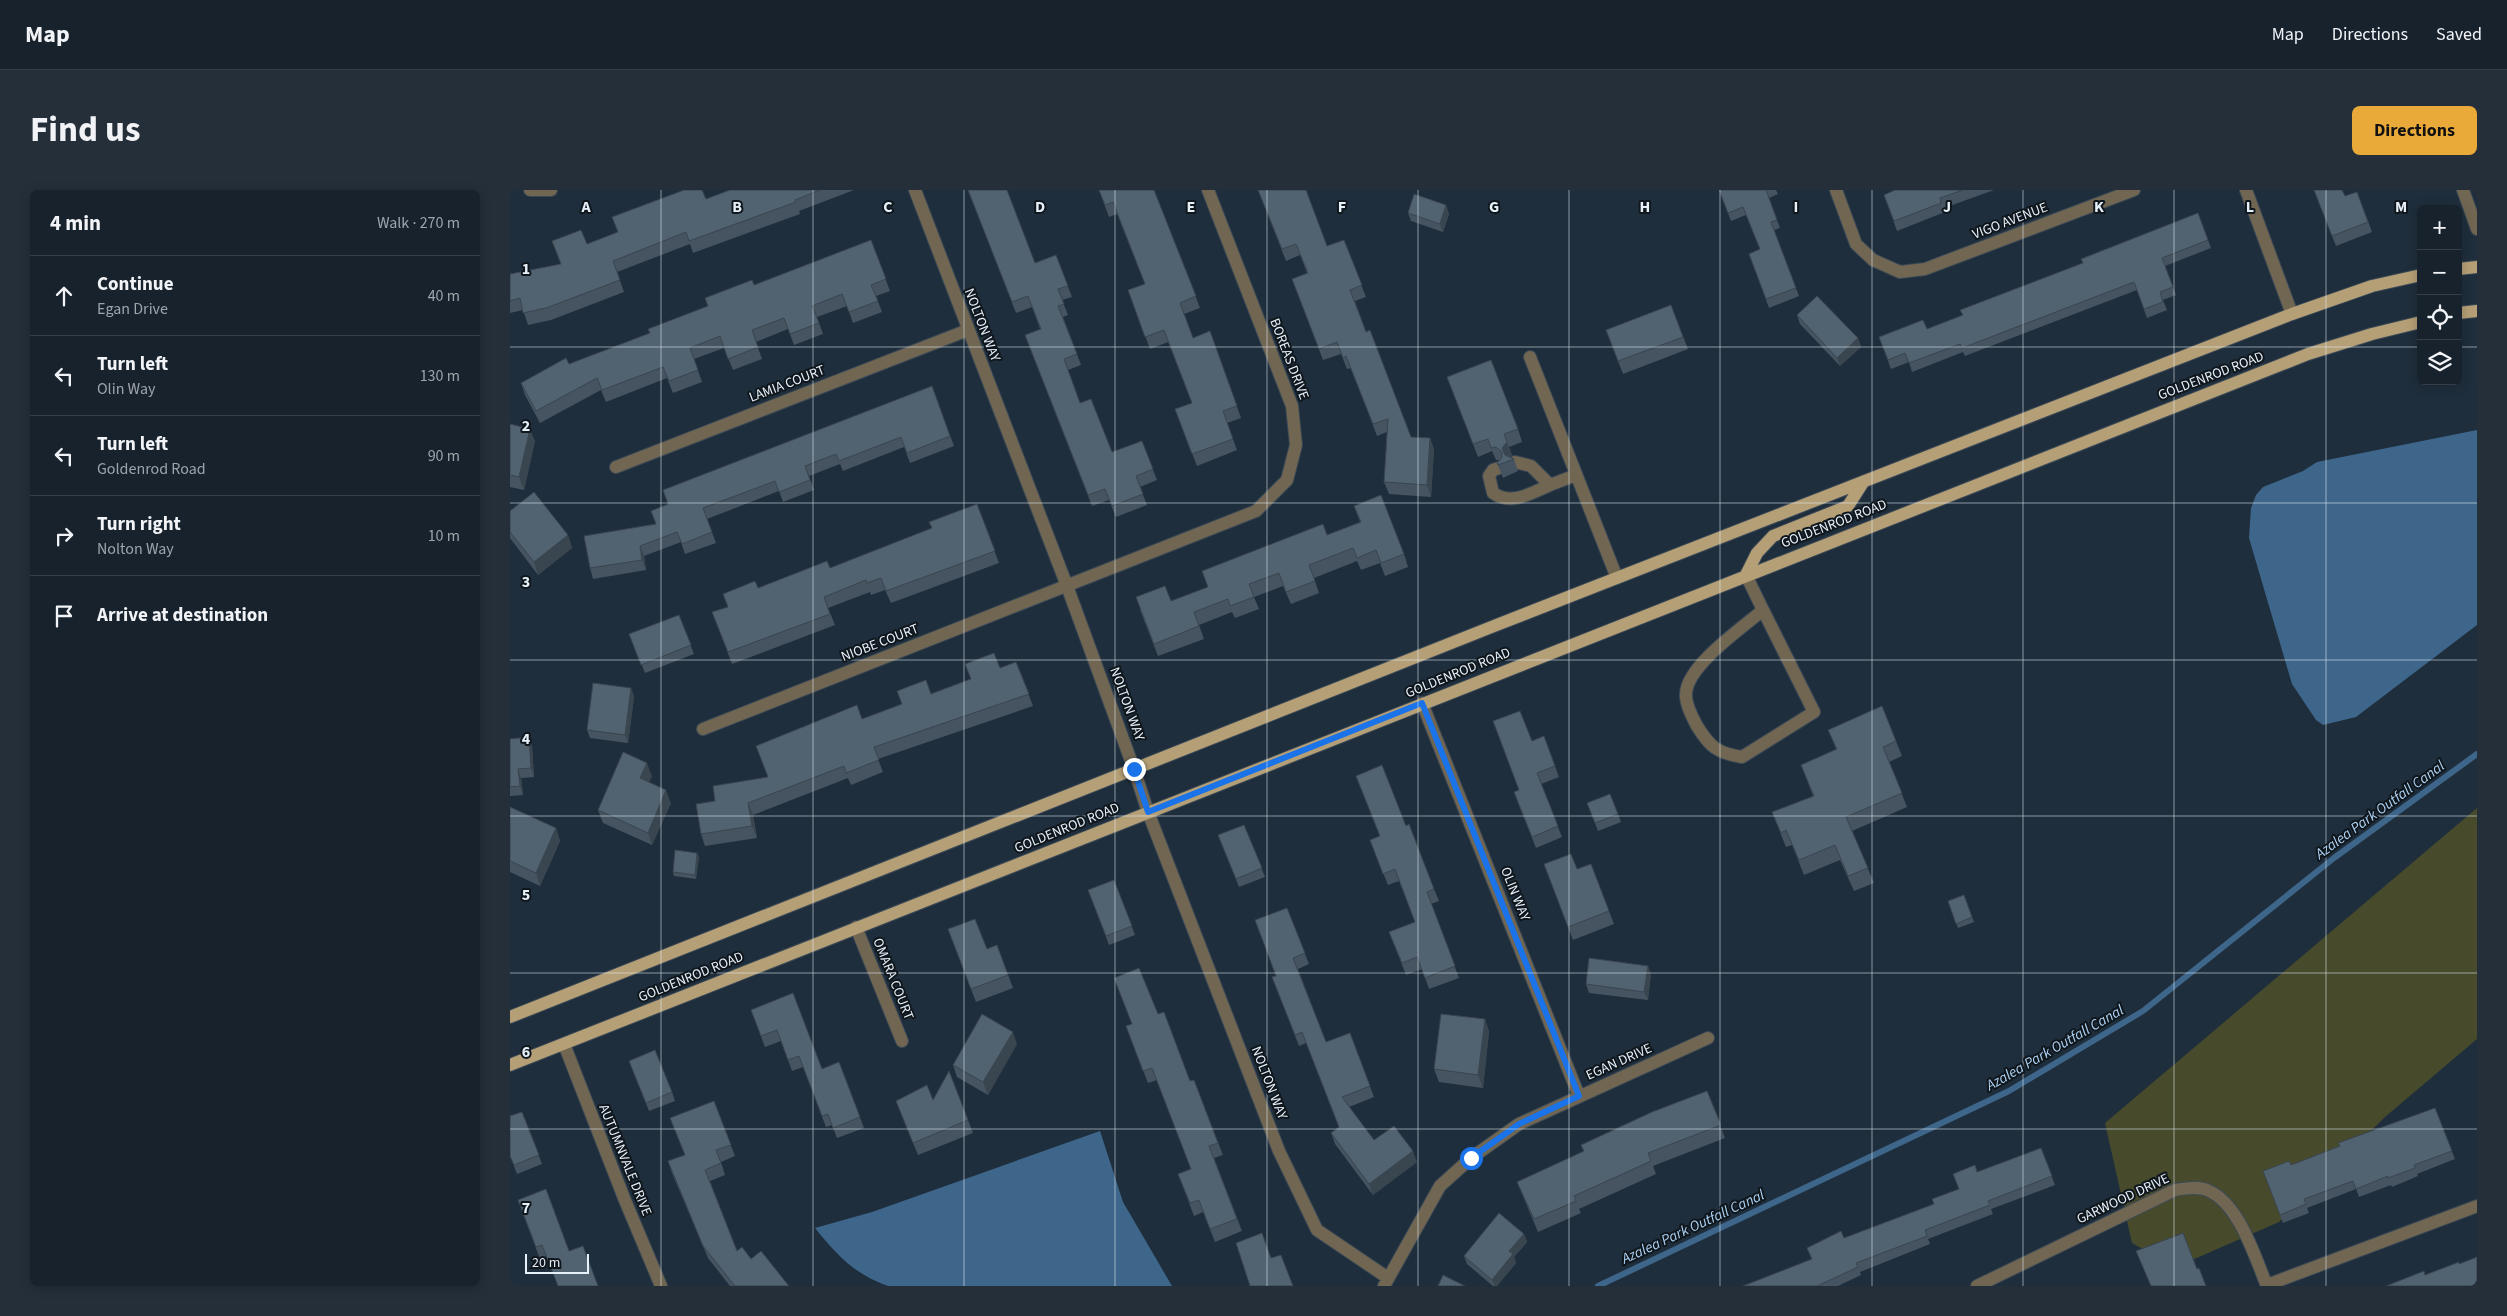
<!DOCTYPE html>
<html lang="en">
<head>
<meta charset="utf-8">
<style>
	:root { --surface:#17222d; --page:#242f39; --text:#f1f3f6; --muted:#9ea4aa; --line:#363f49; --accent:#eaaa39 }
	body { margin:0; font-family:"Source Sans 3",sans-serif; background:var(--page); color:var(--text) }
	.controls { position:absolute; right:15px; top:15px; display:grid; overflow:hidden; border-radius:8px; box-shadow:0 2px 12px #0003 }
	.controls button { width:45px; height:45px; display:grid; place-items:center; padding:0; border:0; border-bottom:1px solid var(--line); background:var(--surface); color:var(--text); font:25px sans-serif }
	.scale { position:absolute; left:15px; bottom:12px; width:64px; box-sizing:border-box; padding-left:5px; border:2px solid #e6f0f9; border-top:0; font-size:14px; line-height:18px; white-space:nowrap; color:#e6f0f9; -webkit-text-stroke:4px #0f161c; paint-order:stroke }
	.stop { position:absolute; width:15px; height:15px; margin:-11px; border:4px solid #1a73e8; border-radius:50%; background:#fff }
	.stop.end { background:#1a73e8; border-color:#fff; box-shadow:0 1px 5px #0008 }
	.list { margin:0; padding:0; list-style:none }
	h2 { display:flex; justify-content:space-between; align-items:center; height:65px; margin:0; padding:0 20px; font-size:21px }
	h2 small { font-size:16px; font-weight:400; color:var(--muted) }
	.list li { display:grid; grid-template-columns:32px 1fr auto; gap:15px; align-items:center; box-sizing:border-box; height:80px; padding:0 20px; border-top:1px solid var(--line) }
	.list b { display:block; font-size:19px; white-space:nowrap }
	.list p { margin:0; font-size:16px; white-space:nowrap; color:var(--muted) }
	.list em { font-size:16px; font-style:normal; color:var(--muted) }
	.icon { flex:none; width:28px; height:28px; fill:none; stroke:currentColor; stroke-width:2; stroke-linecap:round; stroke-linejoin:round }
	.map { position:relative; flex:none; width:1967px; height:1096px; overflow:hidden; border-radius:8px }
	header { display:flex; align-items:center; gap:30px; box-sizing:border-box; height:70px; padding:0 25px; background:var(--surface); border-bottom:1px solid var(--line) }
	header strong { font-size:24px }
	nav { display:flex; gap:28px; margin-inline-start:auto; font-size:18px }
	.intro { display:flex; align-items:center; justify-content:space-between; box-sizing:border-box; height:120px; padding:0 30px }
	h1 { margin:0; font-size:35px }
	.button { padding:12px 22px; border-radius:8px; background:var(--accent); color:#111; font-size:18px; font-weight:700 }
	main { display:flex; gap:30px; padding:0 30px }
	aside { flex:1; background:var(--surface); border-radius:8px; box-shadow:0 2px 12px #0003 }
	.map>svg:first-child { display:block }
	.green { fill:#474b2c }
	.water { fill:#3e668a }
	.lines { fill:none; stroke-linecap:round; stroke-linejoin:round }
	.stream { stroke:#3e668a; stroke-width:6 }
	.minor-casing { stroke:#3b4956; stroke-width:14 }
	.major-casing { stroke:#3b4956; stroke-width:14 }
	.minor { stroke:#716652; stroke-width:12 }
	.major { stroke:#b59f76; stroke-width:12 }
	.wall { fill:#465461 }
	.shaded-wall { fill:#39454f }
	.building { fill:#516271; stroke:#39454f }
	.route { stroke:#1a73e8; stroke-width:6 }
	.grid { fill:none; stroke:#e6f0f9; stroke-width:1; stroke-opacity:0.55 }
	.labels { text-anchor:middle; dominant-baseline:central; stroke-width:4; stroke-linejoin:round; paint-order:stroke }
	.street-label { font-size:14px; fill:#e6f0f9; stroke:#0f161c }
	.water-label { font-size:15px; font-style:italic; fill:#acd1f3; stroke:#0f161c }
	.grid-label { font-size:16px; text-anchor:middle; font-weight:bold; fill:#e6f0f9; stroke:#0f161c; stroke-width:4; stroke-linejoin:round; paint-order:stroke }
</style>
</head>
<body>
<header>
<strong>Map</strong>
<nav><a>Map</a><a>Directions</a><a>Saved</a></nav>
</header>
<div class="intro"><h1>Find us</h1><a class="button">Directions</a></div>
<main>
<aside>
<h2>4 min<small>Walk · 270 m</small></h2>
<ul class="list">
<li><svg class="icon" aria-label="ahead" viewBox="0 0 24 24"><path d="M12 20V5M6 11l6-6 6 6"/></svg><div><b>Continue</b><p>Egan Drive</p></div><em>40 m</em></li>
<li><svg class="icon" aria-label="left" viewBox="0 0 24 24"><path d="M17 20v-9H6M10 6l-5 5 5 5"/></svg><div><b>Turn left</b><p>Olin Way</p></div><em>130 m</em></li>
<li><svg class="icon" aria-label="left" viewBox="0 0 24 24"><path d="M17 20v-9H6M10 6l-5 5 5 5"/></svg><div><b>Turn left</b><p>Goldenrod Road</p></div><em>90 m</em></li>
<li><svg class="icon" aria-label="right" viewBox="0 0 24 24"><path d="M7 20v-9h11M14 6l5 5-5 5"/></svg><div><b>Turn right</b><p>Nolton Way</p></div><em>10 m</em></li>
<li><svg class="icon" aria-label="arrive" viewBox="0 0 24 24"><path d="M6 21V4h12l-3 4 3 4H6"/></svg><div><b>Arrive at destination</b></div></li>
</ul>
</aside>
<div class="map">
<svg width="1967" height="1096" viewBox="0 0 1967 1096">
	<rect width="100%" height="100%" fill="#1f2e3c"/>
	<!-- green -->
	<path class="green" d="M1967,618V849L1875,927L1769,1032L1666,1077L1622,1053L1595,933Z"/>
	<!-- water -->
	<path class="water" d="M1967,240V435L1846,527L1813,535L1806,530L1782,494L1739,348L1741,318L1746,305L1753,297L1793,281L1807,272Z
		M590,941L613,1012L662,1096H378C344,1084 327,1065 305,1038L362,1022Z"/>
	<g class="lines">
		<!-- stream -->
		<path class="stream" d="M1088,1096L1499,901L1633,821L1824,668L1967,564"/>
		<defs>
			<path id="minor" d="M20,0H41
				M405,0L557,396L624,579L638,622L769,961L807,1040L878,1088
				M1326,0L1346,54L1363,70L1390,82L1415,79L1624,0
				M1736,0L1782,124
				M1953,0L1967,39
				M1020,167L1107,388
				M1005,272L1021,276L1040,295L1066,285
				M106,277L458,140
				M989,278L983,280L979,286L983,303C1002,316 1021,303 1040,295
				M1236,385L1253,420C1232,438 1178,475 1176,503C1175,513 1182,527 1187,536C1200,557 1207,563 1232,567L1304,522L1253,420
				M912,513L1069,906
				M193,539L746,321L777,290L786,255L782,216L698,0
				M346,737L392,851
				M54,854L114,1008L151,1096
				M1757,1095L1967,1016
				M874,1096L930,996L961,968L1009,934L1198,848
				M1467,1096L1665,1000C1676,998 1689,996 1699,1001C1729,1014 1745,1067 1757,1096"/>
			<path id="major" d="M1948,79L1967,77
				M1948,123L1967,121
				M1236,385L1247,363L1263,346L1338,316L1354,291
				M0,827L984,436L1782,124L1862,96L1911,85
				M0,875L1798,164L1862,144L1911,132"/>
		</defs>
		<!-- minor casing -->
		<use href="#minor" class="minor-casing"/>
		<!-- major casing -->
		<use href="#major" class="major-casing"/>
		<!-- minor -->
		<use href="#minor" class="minor"/>
		<!-- major -->
		<use href="#major" class="major"/>
	</g>
	<!-- wall -->
	<path class="wall" d="M220,0H344L289,21L290,24L183,63L180,54L107,82L114,102L41,130L18,135L13,120L0,123V84L51,74L77,54Z
		M458,0L525,73L546,65L562,107L552,110L558,125L553,127L571,175L558,180L570,213L602,262L632,251L647,290L630,297L637,315L606,327L599,310L582,316L519,156L530,139L522,117L506,123Z
		M589,0L675,78L690,118L674,124L683,148L700,141L731,228L717,233L727,260L687,276L665,219L682,213L658,152L640,159L618,100L635,94L607,24L599,27Z
		M748,0L817,56L834,50L856,107L845,111L856,142L901,247L920,248L924,259L921,307L879,304L874,292L877,242L867,246L841,178L837,179L831,164L813,170L782,89L797,83L790,65L776,71Z
		M1209,0H1266L1268,4L1259,8L1270,38L1264,40L1289,106L1259,118L1239,64L1250,59L1236,25L1221,31Z
		M1385,0H1484L1434,18L1435,22L1387,41L1374,5Z
		M1804,0L1835,6L1847,2L1862,42L1826,56Z
		M936,15L939,24L933,42L901,31L898,23Z
		M1688,23L1701,58L1655,76L1666,105L1653,110L1657,120L1637,128L1627,100L1455,166L1453,162L1402,182L1399,172L1381,179L1369,147L1417,139L1453,125Z
		M361,50L380,101L366,106L372,122L343,133L337,116L307,127L313,144L284,155L278,139L246,152L252,169L223,180L214,158L184,169L192,192L163,203L157,188L96,212L91,200L30,233L15,205L11,193L140,143L244,95Z
		M1161,115L1178,159L1113,184L1096,140Z
		M1287,125L1348,148L1351,157L1330,176L1290,134Z
		M422,196L444,256L400,273L394,257L333,281L330,274L299,286L304,300L273,312L269,301L197,329L206,353L175,364L171,352L134,366L136,380L83,389L80,378L146,334Z
		M942,200L1008,239L1012,252L999,257L1002,265L1000,267L1004,269L1008,281L993,288L987,273L990,270H986L982,261L968,267Z
		M0,234L25,251L14,300L0,297Z
		M467,314L489,373L381,413L375,400L361,405L360,402L318,418L325,435L222,474L202,422L218,417L248,398L320,378L422,338Z
		M844,316L894,364L898,377L875,386L870,373L851,380L847,371L804,388L809,403L781,414L773,396L744,407L749,419L725,428L722,422L689,435L694,449L648,466L630,420L661,411L698,397L817,345L850,332Z
		M0,321L58,345L62,358L28,385L0,348Z
		M169,425L184,464L135,483L119,444Z
		M506,472L523,516L368,569L373,582L341,595L338,588L243,625L247,648L195,656L191,644L205,611L257,587L352,529Z
		M121,498L124,507L118,553L80,548L77,540Z
		M1318,540L1386,551L1392,566L1379,572L1397,617L1342,641L1364,693L1344,701L1330,670L1294,685L1282,655L1276,657L1262,622L1303,606L1291,575L1326,559Z
		M1034,546L1049,587L1031,594L1052,647L1026,658L1008,613L1009,600L1022,551Z
		M0,549L22,556L24,587L11,588L13,605L0,606Z
		M142,586L139,592L161,613L142,655L93,633L88,620Z
		M846,586L896,636L924,699L929,711L921,714L949,788L919,799L912,779L896,785L879,742L905,732L889,691L878,695L860,650L870,646Z
		M1100,604L1111,632L1088,641L1077,613Z
		M0,617L46,638L50,651L30,696L0,682Z
		M734,635L755,687L729,697L708,645Z
		M189,667L186,689L164,686L163,682Z
		M1034,674L1067,679L1081,674L1104,734L1063,750Z
		M604,690L625,745L599,755L578,700Z
		M1454,705L1464,732L1448,738L1438,711Z
		M777,718L799,774L788,779L816,852L840,843L864,907L839,917L864,950L907,972L863,1005L825,954L821,943L829,937L796,853L789,856L762,787L766,786Z
		M438,739L477,759L487,755L503,798L466,812Z
		M1141,784L1138,810L1079,803L1076,794Z
		M283,803L312,879L329,872L354,938L327,948L322,935L316,937L293,877L282,881L271,851L255,857L241,820Z
		M648,824L680,891L684,890L713,965L704,968L732,1041L705,1052L693,1022L684,1026L668,984L681,979L647,890L638,893L616,836Z
		M975,829L979,842L973,898L929,892L924,879Z
		M507,854L478,905L447,887L443,875Z
		M122,879L162,902L165,911L139,921Z
		M1197,901L1215,948L1143,976L1146,984L1069,1019L1071,1023L1028,1042L1012,1004L1007,992L1074,962L1071,955Z
		M423,910L458,930L463,943L408,965L386,911Z
		M204,911L225,966L211,972L215,985L200,991L227,1061L241,1069L279,1096H220L198,1068L162,983L158,971L174,965Z
		M1925,918L1945,969L1907,984L1908,986L1882,997L1881,995L1849,1007L1846,999L1797,1018L1799,1023L1773,1033L1753,981L1781,975L1830,956Z
		M12,922L32,974L7,984L0,966Z
		M1531,958L1545,995L1481,1019L1483,1024L1418,1049L1420,1054L1350,1082L1351,1085L1328,1096H1233L1302,1070L1297,1058L1334,1048L1424,1014L1449,999L1467,982Z
		M8,1010L59,1061L88,1096L36,1066L30,1069Z
		M1014,1044L1017,1052L1004,1067L1006,1073L987,1096H983L957,1074L954,1066Z"/>
	<!-- shaded-wall -->
	<path class="shaded-wall" d="M936,15L939,24L933,42L930,34Z
		M1348,148L1351,157L1330,176L1327,168Z
		M20,239L25,251L14,300L9,287Z
		M920,248L924,259L921,307L917,295Z
		M997,252L1002,265L997,271L992,258Z
		M58,345L62,358L28,385L24,372Z
		M130,356L134,366L136,380L132,370Z
		M121,498L124,507L118,553L115,545Z
		M19,547L22,556L24,587L21,578Z
		M137,573L142,586L135,601L130,588Z
		M8,579L11,588L13,605L10,596Z
		M156,600L161,613L142,655L138,643Z
		M238,613L243,625L247,648L242,636Z
		M46,638L50,651L30,696L26,683Z
		M187,663L189,667L186,689L185,685Z
		M1138,776L1141,784L1138,810L1134,802Z
		M975,829L979,842L973,898L968,885Z
		M503,842L507,854L478,905L473,892Z
		M903,961L907,972L863,1005L859,994Z
		M1014,1044L1017,1052L1004,1067L1006,1073L987,1096H985L982,1090L999,1061Z"/>
	<!-- building -->
	<path class="building" d="M174,0H192L196,9L220,0H310L285,10L286,12L179,51L176,42L103,71L110,90L36,118L13,123L10,108L0,111V84L51,74L42,51L71,40L77,54L108,42L102,27Z
		M458,0H497L525,73L546,65L558,96L548,99L554,114L548,116L567,164L554,169L570,213L581,209L602,262L632,251L643,279L626,286L633,304L602,316L595,299L578,305L515,145L531,139L518,106L502,112Z
		M589,0H644L686,106L670,113L683,148L700,141L727,216L713,221L723,249L682,264L665,219L682,213L654,140L635,147L618,100L635,94L603,12L595,15Z
		M748,0H796L817,56L834,50L852,95L840,100L856,142L860,140L901,247L920,248L917,295L874,292L878,229L863,234L836,166L833,168L827,152L809,159L782,89L798,83L786,54L772,59Z
		M1209,0H1256L1267,30L1261,32L1286,98L1256,109L1239,64L1250,59L1233,17L1218,23Z
		M1385,0H1453L1430,8L1431,13L1384,31L1374,5Z
		M1804,0H1832L1835,6L1847,2L1858,32L1822,46Z
		M904,4L936,15L930,34L898,23Z
		M1688,23L1698,50L1652,68L1663,97L1650,102L1653,112L1634,119L1624,92L1452,158L1450,154L1399,173L1395,163L1378,170L1369,147L1413,130L1417,139L1453,125L1450,120L1573,73L1571,69Z
		M361,50L376,89L361,95L368,111L339,122L332,104L302,116L309,133L280,144L274,128L242,140L248,157L218,169L210,146L180,158L188,180L159,191L153,177L92,200L87,188L26,221L11,193L56,168L59,174L140,143L138,139L198,116L195,108L242,90L244,95Z
		M1307,106L1348,148L1327,168L1287,125Z
		M1161,115L1173,147L1108,171L1096,140Z
		M981,170L1008,239L994,244L997,252L992,258L995,265L1004,269L988,275L987,273L992,267V262L986,257L981,258L978,249L963,254L937,187Z
		M422,196L440,246L397,263L391,247L329,271L326,264L295,276L300,290L269,302L265,291L193,318L202,342L172,354L167,342L130,356L132,370L80,378L74,346L146,334L141,321L158,314L153,300Z
		M0,234L20,239L9,287L0,285Z
		M24,302L58,345L24,372L0,342V321Z
		M871,305L894,364L871,373L866,360L847,368L843,358L799,375L805,391L776,402L769,383L739,394L744,407L720,416L718,409L684,422L689,436L644,454L626,407L655,396L661,411L698,397L692,381L813,334L817,345L851,332L844,316Z
		M467,314L485,361L376,401L371,388L357,393L356,390L314,407L320,424L218,462L202,422L218,417L213,404L245,391L248,398L317,371L320,378L422,338L419,332Z
		M169,425L181,455L131,475L119,444Z
		M484,463L490,478L506,472L519,504L364,557L369,570L336,583L334,576L238,613L242,636L191,644L186,614L205,611L203,596L258,587L246,556L347,515L352,529L392,514L387,501L416,490L421,504L461,489L455,474Z
		M83,493L121,498L115,545L77,540Z
		M1372,516L1386,551L1373,557L1392,603L1336,627L1358,678L1338,686L1325,655L1289,670L1276,640L1271,643L1262,622L1304,606L1291,575L1327,559L1318,540Z
		M1010,521L1022,551L1034,546L1045,576L1027,583L1048,636L1022,647L1004,602L1009,600L983,531Z
		M19,547L21,578L8,579L10,596L0,597V549Z
		M113,562L137,573L130,588L156,600L138,643L88,620Z
		M872,575L896,636L899,634L924,699L917,702L945,776L915,788L907,767L892,773L879,742L905,732L885,679L873,684L860,650L870,646L846,586Z
		M1100,604L1108,624L1085,633L1077,613Z
		M0,617L46,638L26,683L0,671Z
		M734,635L752,678L726,689L708,645Z
		M165,660L187,663L185,685L163,682Z
		M1061,664L1067,679L1081,674L1099,721L1058,737L1034,674Z
		M604,690L622,736L596,746L578,700Z
		M1454,705L1462,727L1446,734L1438,711Z
		M777,718L795,763L783,768L816,852L840,843L860,896L832,907L864,950L884,936L903,961L859,994L821,943L829,937L792,842L785,845L762,787L766,786L745,730Z
		M465,729L477,759L487,755L498,785L461,799L438,739Z
		M1079,768L1138,776L1134,802L1076,794Z
		M629,778L648,824L654,822L680,891L684,890L708,953L699,956L727,1029L700,1039L689,1010L680,1013L668,984L681,979L642,878L633,881L616,836L622,834L604,788Z
		M283,803L312,879L329,872L350,927L323,938L318,924L312,926L289,866L278,870L267,840L251,846L241,820Z
		M472,824L503,842L473,892L443,875Z
		M931,824L975,829L968,885L924,879Z
		M145,860L162,902L136,913L119,871Z
		M439,881L458,930L403,953L386,911L417,895L423,910Z
		M1197,901L1211,935L1138,963L1141,971L1064,1006L1066,1011L1024,1029L1007,992L1074,961L1071,955L1142,922Z
		M204,911L221,955L206,960L211,973L195,980L227,1061L232,1057L241,1069L251,1061L279,1096H225L193,1056L158,971L175,965L160,928Z
		M1925,918L1942,961L1904,975L1905,978L1878,988V986L1846,999L1843,991L1794,1009L1796,1014L1770,1025L1753,981L1779,971L1781,975L1830,956L1828,953Z
		M12,922L29,965L4,975L0,966V926Z
		M1531,958L1542,986L1478,1011L1480,1015L1415,1040L1417,1046L1346,1073L1348,1077L1307,1096H1233L1302,1069L1297,1058L1331,1041L1334,1048L1424,1014L1422,1009L1449,999L1443,984L1465,975L1467,982Z
		M36,999L59,1061L73,1056L88,1096H48L32,1055L26,1057L8,1010Z
		M989,1023L1014,1044L999,1061L1003,1064L982,1090L954,1066Z
		M752,1043L761,1068L771,1065L783,1096H740L726,1053Z
		M1673,1043L1687,1079L1689,1078L1696,1096H1641L1626,1061Z
		M1967,1067V1096H1876L1914,1081L1915,1085L1949,1072V1074Z
		M933,1085L955,1096H928Z"/>
	<g class="lines">
		<!-- route -->
		<path class="route" d="M624,579L638,622L912,513L1069,906L1009,934L961,968"/>
	</g>
	<!-- grid -->
	<path class="grid" d="M151,0V1096M303,0V1096M454,0V1096M605,0V1096M757,0V1096M908,0V1096M1059,0V1096M1210,0V1096M1362,0V1096M1513,0V1096M1664,0V1096M1816,0V1096M0,157H1911M1948,157H1967M0,313H1967M0,470H1967M0,626H1967M0,783H1967M0,939H1967"/>
	<g class="labels">
		<!-- street labels -->
		<g class="street-label">
			<text transform="translate(1500 31) rotate(-21)">VIGO AVENUE</text>
			<text transform="translate(472 135) rotate(69)">NOLTON WAY</text>
			<text transform="translate(779 169) rotate(69)">BOREAS DRIVE</text>
			<text transform="translate(1701 186) rotate(-21)">GOLDENROD ROAD</text>
			<text transform="translate(277 194) rotate(-21)">LAMIA COURT</text>
			<text transform="translate(1324 334) rotate(-21)">GOLDENROD ROAD</text>
			<text transform="translate(370 453) rotate(-21)">NIOBE COURT</text>
			<text transform="translate(948 483) rotate(-22)">GOLDENROD ROAD</text>
			<text transform="translate(617 514) rotate(70)">NOLTON WAY</text>
			<text transform="translate(557 638) rotate(-22)">GOLDENROD ROAD</text>
			<text transform="translate(1005 704) rotate(68)">OLIN WAY</text>
			<text transform="translate(181 787) rotate(-22)">GOLDENROD ROAD</text>
			<text transform="translate(383 789) rotate(68)">OMARA COURT</text>
			<text transform="translate(1109 872) rotate(-24)">EGAN DRIVE</text>
			<text transform="translate(759 893) rotate(69)">NOLTON WAY</text>
			<text transform="translate(115 970) rotate(68)">AUTUMNVALE DRIVE</text>
			<text transform="translate(1613 1009) rotate(-25)">GARWOOD DRIVE</text>
		</g>
		<!-- water labels -->
		<g class="water-label">
			<text transform="translate(1870 620) rotate(-36)">Azalea Park Outfall Canal</text>
			<text transform="translate(1545 858) rotate(-30)">Azalea Park Outfall Canal</text>
			<text transform="translate(1183 1037) rotate(-25)">Azalea Park Outfall Canal</text>
		</g>
	</g>
	<g class="grid-label">
		<text x="76" y="22">A</text>
		<text x="227" y="22">B</text>
		<text x="378" y="22">C</text>
		<text x="530" y="22">D</text>
		<text x="681" y="22">E</text>
		<text x="832" y="22">F</text>
		<text x="984" y="22">G</text>
		<text x="1135" y="22">H</text>
		<text x="1286" y="22">I</text>
		<text x="1437" y="22">J</text>
		<text x="1589" y="22">K</text>
		<text x="1740" y="22">L</text>
		<text x="1891" y="22">M</text>
		<text x="16" y="84">1</text>
		<text x="16" y="241">2</text>
		<text x="16" y="397">3</text>
		<text x="16" y="554">4</text>
		<text x="16" y="710">5</text>
		<text x="16" y="867">6</text>
		<text x="16" y="1023">7</text>
	</g>
</svg>
<div class="controls">
<button>+</button>
<button>−</button>
<button><svg class="icon" aria-label="locate" viewBox="0 0 24 24"><circle cx="12" cy="12" r="6"/><path d="M12 2v4M12 18v4M2 12h4M18 12h4"/></svg></button>
<button><svg class="icon" aria-label="layers" viewBox="0 0 24 24"><path d="M12 4l9 5-9 5-9-5zM3 14l9 5 9-5"/></svg></button>
</div>
<div class="scale">20 m</div>
<div class="stop" style="left:961px;top:968px"></div>
<div class="stop end" style="left:624px;top:579px"></div>
</div>
</main>
</body>
</html>
